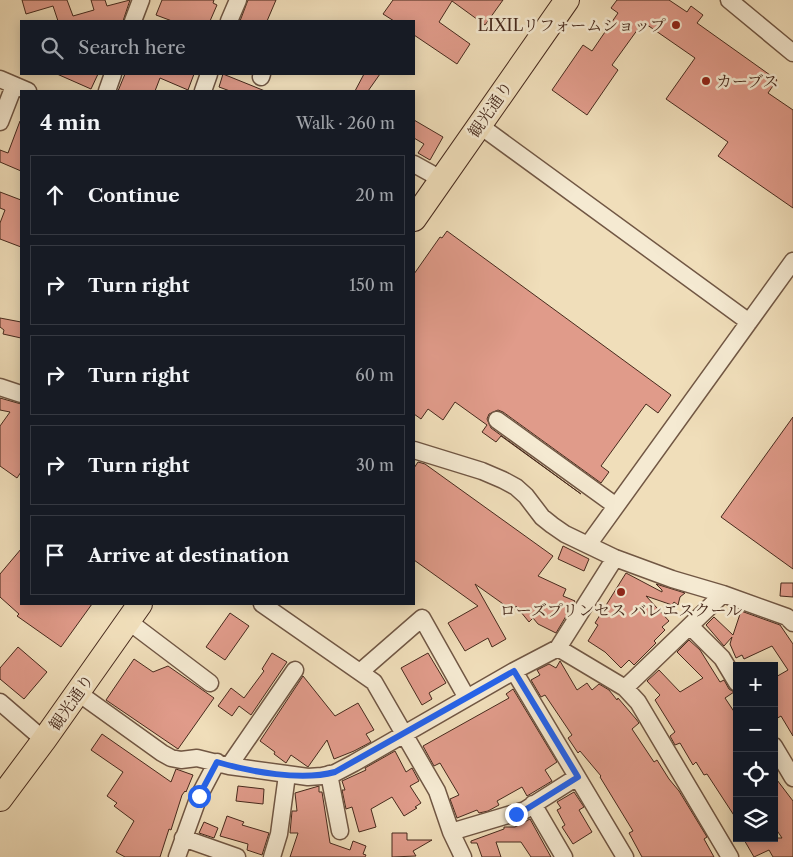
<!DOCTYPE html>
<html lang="en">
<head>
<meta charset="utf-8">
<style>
	:root { --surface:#171b24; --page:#20242c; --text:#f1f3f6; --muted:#9ea1a6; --line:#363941 }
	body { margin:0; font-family:"Libre Caslon Text","Noto Serif JP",serif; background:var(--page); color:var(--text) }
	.controls { position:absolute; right:15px; bottom:15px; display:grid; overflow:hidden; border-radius:0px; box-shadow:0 2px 12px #0003 }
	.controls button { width:45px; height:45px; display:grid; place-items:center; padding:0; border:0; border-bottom:1px solid var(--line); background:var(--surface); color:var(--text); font:25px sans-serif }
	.stop { position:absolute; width:15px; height:15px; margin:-11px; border:4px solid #2563eb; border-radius:50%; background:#fff }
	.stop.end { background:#2563eb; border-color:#fff; box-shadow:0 1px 5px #0008 }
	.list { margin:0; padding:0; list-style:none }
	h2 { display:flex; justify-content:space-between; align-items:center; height:65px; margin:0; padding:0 20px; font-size:21px }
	h2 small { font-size:16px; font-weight:400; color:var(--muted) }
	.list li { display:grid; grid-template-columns:32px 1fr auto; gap:15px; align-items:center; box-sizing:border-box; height:80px; margin:0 10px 10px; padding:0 10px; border:1px solid var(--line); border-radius:0px }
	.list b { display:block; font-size:19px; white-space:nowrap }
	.list em { font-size:16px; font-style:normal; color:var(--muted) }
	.icon { flex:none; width:28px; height:28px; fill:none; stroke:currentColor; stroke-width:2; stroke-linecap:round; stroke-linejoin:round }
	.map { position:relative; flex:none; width:793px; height:857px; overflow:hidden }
	.search { position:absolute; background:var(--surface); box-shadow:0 2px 12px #0003; left:20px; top:20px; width:395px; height:55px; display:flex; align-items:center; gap:12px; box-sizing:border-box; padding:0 18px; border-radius:0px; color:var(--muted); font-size:19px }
	.panel { position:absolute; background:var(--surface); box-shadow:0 2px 12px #0003; left:20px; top:90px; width:395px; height:515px; border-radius:0px }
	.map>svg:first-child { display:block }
	.building { fill:#e09b8a; stroke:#472a1d }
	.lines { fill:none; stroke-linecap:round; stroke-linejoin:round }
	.minor-casing { stroke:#715744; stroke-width:19 }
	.highway-casing { stroke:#472a1d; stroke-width:26 }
	.minor { stroke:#f5ead2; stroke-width:16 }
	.highway { stroke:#f0deba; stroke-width:24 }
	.route { stroke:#2563eb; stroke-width:6 }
	.poi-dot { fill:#8f2418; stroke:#f5ead2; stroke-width:2 }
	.labels { text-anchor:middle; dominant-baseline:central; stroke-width:5; stroke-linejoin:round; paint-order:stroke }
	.poi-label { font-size:16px; fill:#472a1d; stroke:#f5ead2; text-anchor:end }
	.street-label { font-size:16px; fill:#472a1d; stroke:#f5ead2 }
</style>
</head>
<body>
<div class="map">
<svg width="793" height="857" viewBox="0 0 793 857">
	<rect width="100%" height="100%" fill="#f0deba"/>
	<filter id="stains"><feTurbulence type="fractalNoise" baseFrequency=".004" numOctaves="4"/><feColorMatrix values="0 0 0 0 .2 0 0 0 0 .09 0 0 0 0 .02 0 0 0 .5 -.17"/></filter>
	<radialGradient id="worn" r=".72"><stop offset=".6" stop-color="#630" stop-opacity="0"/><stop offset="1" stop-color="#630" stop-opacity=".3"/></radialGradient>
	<!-- building -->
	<path class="building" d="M22,0H67L73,16L94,10L91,0H105L107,6L130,0L123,21H58L53,6L26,14Z
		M162,0H214L213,3L217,5L210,21H172L156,15Z
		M248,0H276L267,21H240Z
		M393,0H503L485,25L452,1L439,22L470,44L457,64L414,35V21H394L383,14Z
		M617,0H669L687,12L691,6L703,15L697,23L777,80L768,93L793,110V208L718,156L728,142L666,99L695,58L643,22L612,65L618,70L587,115L552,90L583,45L592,51L618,13L611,8Z
		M57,74H98L91,89Z
		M125,74H194L188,90L160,78L155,91H118Z
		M223,74L265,91H230L219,87Z
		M364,74H380L368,91H355Z
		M414,120L443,137L430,160L418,153L424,144L414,138Z
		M20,121H21V171L0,162V150L8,153Z
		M0,192L21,200V247L0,239V223L5,210L0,208Z
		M447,231L671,395L658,413L646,404L601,466L609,472L601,483L503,412L498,410L489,414L487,419L491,428L581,494L501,436L496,442L482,432L487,425L455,402L443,420L428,409L421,419L414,414V274L440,237L442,238Z
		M0,318L21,322V338L3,334L4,330L0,327Z
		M0,398L21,404V472L17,478L0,466V426L10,412L0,410Z
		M793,417V569L721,517Z
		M418,462L425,464L553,556L538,576L566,589L563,596L575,601L556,633L538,624L533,618L529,622L516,606L513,611L475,584L506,639L492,647L488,638L465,651L448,623L478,606L414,560V468Z
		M563,546L589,559L584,571L558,559Z
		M21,549V604H92L61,647L17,616L19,614L0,597V574Z
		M626,573L662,592V590L656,584L685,593L680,597L678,605L674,602L672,605L646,596L669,621L662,627L665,630L654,641L656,643L634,665L629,660L621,668L605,652L588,641L598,625L595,623Z
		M781,583H793V597L780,596Z
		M741,611L780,625L793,644V736L781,716L774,720V678L788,670L772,646L744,659L742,655L736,658L730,644L732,637L724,646L706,625L714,617L733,635Z
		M230,613L249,626L225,660L206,647Z
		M689,640L700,650L720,682L724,680L729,689L734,692L725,698L737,716V820L707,774L704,775L696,762L693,765L680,743L675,745L670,736L675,732L655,700L660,695L647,681L659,670L680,692L703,678L677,652Z
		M18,647L47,672L24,699L0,679V668Z
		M272,653L287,662L251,715L239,706L232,716L218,706L231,688L244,698L264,671L262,669Z
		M428,653L446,683L429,693L432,699L422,705L401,668Z
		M134,659L153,672L168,666L214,698L178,749L106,700Z
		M560,661L577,690L587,683L592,690L599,684L609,690L617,700L618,698L636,719L639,723L632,729L654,762L657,760L669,779L679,791L707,837L704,839L714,857H642L629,833L633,831L600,777L601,776L580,751L578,753L568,738L572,735L545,695L541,697L531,680L540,675L537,670L549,664L556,668Z
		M303,676L335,716L358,703L374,730L366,734L371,742L354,751L334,759L327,740L308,767L291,755L286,763L274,754L275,752L260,741Z
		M513,689L557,762L545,770L552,781L527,796L522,787L497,801L499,805L488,811L479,813L477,810L457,818L450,799L459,795L440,763L434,766L423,746L509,698L506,694Z
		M102,734L171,782L176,769L193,775L186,792L185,791L182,795L171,830L169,829L160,857H125L116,852L134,821L114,806L117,803L107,796L123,772L91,750Z
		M395,751L406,772L412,768L419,781L410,786L421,803L415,807L417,808L404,816L392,797L371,809L376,827L359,832L352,807L346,809L342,790H345L342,781L366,770L365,768Z
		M774,776L793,801V857H773L769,850L754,857L743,838H782L774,826Z
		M238,786L264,789L263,804L236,801Z
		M319,786V792H322L330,843L350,850L353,841L366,846L363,854L366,855L365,857H290L298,833H290L292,811H297L295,793Z
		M574,792L584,807L579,810L592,832L573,844L562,827L565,825L557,810L561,808L557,802Z
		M227,816L244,822L242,825L269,833L262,855L247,850L248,844L220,836Z
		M530,819L551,857H531L521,842H496L501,857H482L477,843H471V841L504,829V827H515Z
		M204,822L218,828L214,838L199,833Z
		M392,833H407V840H432L413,851L416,856L392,857Z"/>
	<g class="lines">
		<defs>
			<path id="minor" d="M729,0L793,53
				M133,21L141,0
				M229,21L238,0
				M261,77L262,74
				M0,79L28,91
				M107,91L113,74
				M203,91L209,74
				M0,122L14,86
				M479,125L749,322
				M414,164L441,179
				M0,387L21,394
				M497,420L616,506
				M414,450L482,471L503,480L516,487L526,496L542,517L552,525L565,534L615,558L672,579L723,594L787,617L793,623
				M588,545L793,261
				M262,604L374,682L437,791L451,832L463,857
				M128,621L210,683
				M690,626L722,658L737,683
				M558,648L625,688L638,702L730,857
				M514,671L625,857
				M360,672L422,618L467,698
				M625,688L723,594
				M77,692L162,753L171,758L181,760L197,758L229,766L308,777L322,776L335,773L354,763L514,671L558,648L615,558
				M0,702L44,740
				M774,746L793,778
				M229,766L295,670
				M329,774L340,831
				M533,804L564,857
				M451,832L525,810L577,777
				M183,838L237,857
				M177,857L199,796L217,762
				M272,857L279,834L287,775"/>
			<path id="highway" d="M414,219L567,0
				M0,799L44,740L140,604"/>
		</defs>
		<!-- minor casing -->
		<use href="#minor" class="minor-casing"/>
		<!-- highway casing -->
		<use href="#highway" class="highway-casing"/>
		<!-- minor -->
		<use href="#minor" class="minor"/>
		<!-- highway -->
		<use href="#highway" class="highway"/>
	</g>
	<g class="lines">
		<!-- route -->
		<path class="route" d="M199,796L217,762C250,772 302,781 335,772L514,671L578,777L525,810L516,814"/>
	</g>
	<!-- markers -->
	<g class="poi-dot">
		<circle cx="676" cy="25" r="5"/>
		<circle cx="706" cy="81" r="5"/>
		<circle cx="621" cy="592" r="5"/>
	</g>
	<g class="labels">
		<!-- poi labels -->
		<g class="poi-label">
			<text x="666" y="25">LIXILリフォームショップ</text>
			<text x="716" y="81" text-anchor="start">カーブス</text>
			<text x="621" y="610" text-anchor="middle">ローズプリンセス バレエスクール</text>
		</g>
		<!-- street labels -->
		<g class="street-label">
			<text transform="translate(490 109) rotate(-55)">観光通り</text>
			<text transform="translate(71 702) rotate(-55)">観光通り</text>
		</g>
	</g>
	<rect width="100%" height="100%" filter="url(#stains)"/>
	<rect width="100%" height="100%" fill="url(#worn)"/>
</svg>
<div class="controls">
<button>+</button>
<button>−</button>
<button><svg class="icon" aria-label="locate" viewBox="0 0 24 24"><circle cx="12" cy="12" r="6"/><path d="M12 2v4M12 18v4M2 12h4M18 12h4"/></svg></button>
<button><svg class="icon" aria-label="layers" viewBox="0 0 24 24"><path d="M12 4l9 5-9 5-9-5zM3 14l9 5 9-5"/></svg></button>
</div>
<div class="stop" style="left:199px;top:796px"></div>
<div class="stop end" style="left:516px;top:814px"></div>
<div class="search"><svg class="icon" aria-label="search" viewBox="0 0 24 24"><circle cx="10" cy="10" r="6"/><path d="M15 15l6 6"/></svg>Search here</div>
<section class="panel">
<h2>4 min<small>Walk · 260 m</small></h2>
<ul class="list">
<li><svg class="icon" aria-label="ahead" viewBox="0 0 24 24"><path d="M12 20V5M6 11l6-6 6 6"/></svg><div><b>Continue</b></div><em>20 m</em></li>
<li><svg class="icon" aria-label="right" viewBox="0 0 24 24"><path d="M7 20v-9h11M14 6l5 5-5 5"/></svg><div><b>Turn right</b></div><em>150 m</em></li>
<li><svg class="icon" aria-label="right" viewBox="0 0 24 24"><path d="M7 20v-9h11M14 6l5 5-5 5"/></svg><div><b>Turn right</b></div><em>60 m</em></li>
<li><svg class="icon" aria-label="right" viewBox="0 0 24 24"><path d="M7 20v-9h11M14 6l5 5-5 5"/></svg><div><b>Turn right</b></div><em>30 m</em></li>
<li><svg class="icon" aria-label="arrive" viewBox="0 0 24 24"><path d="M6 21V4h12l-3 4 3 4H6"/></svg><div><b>Arrive at destination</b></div></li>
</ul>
</section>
</div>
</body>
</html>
